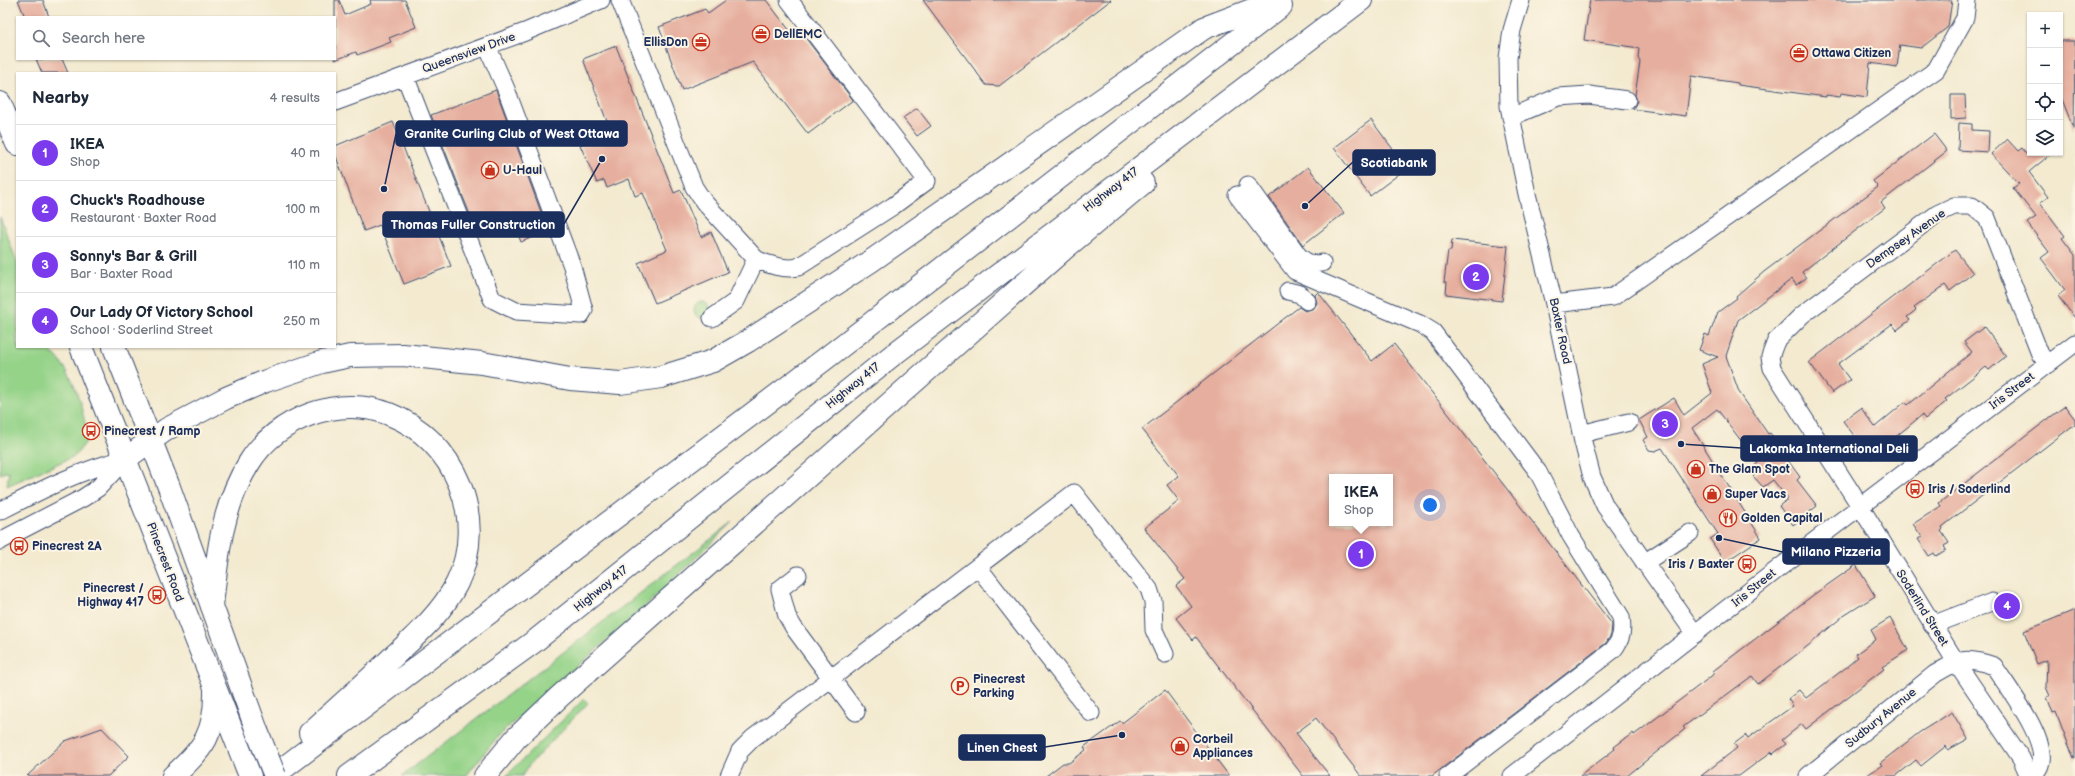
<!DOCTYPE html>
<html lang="en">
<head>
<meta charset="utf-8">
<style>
	:root { --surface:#fff; --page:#f6f6f7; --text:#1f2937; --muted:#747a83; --line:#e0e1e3; --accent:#7c3aed }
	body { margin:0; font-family:"Balsamiq Sans",sans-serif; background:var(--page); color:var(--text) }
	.controls { position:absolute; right:12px; top:12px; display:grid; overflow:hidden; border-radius:0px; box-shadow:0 1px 3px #0004 }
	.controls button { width:36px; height:36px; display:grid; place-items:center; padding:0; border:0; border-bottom:1px solid var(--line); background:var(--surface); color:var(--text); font:20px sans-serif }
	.you { position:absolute; left:1430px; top:505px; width:14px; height:14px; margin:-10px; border:3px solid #fff; border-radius:50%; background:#1a73e8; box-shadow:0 0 0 6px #1a73e833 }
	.badge { display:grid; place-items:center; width:26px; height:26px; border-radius:50%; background:var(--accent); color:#fff; font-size:13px; font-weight:700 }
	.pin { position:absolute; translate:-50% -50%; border:2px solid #fff; box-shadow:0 1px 4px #0006 }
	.popup { position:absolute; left:1329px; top:474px; width:64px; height:52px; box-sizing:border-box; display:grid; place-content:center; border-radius:0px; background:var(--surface); filter:drop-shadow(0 1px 3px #0005); font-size:13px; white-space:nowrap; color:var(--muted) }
	.popup b { font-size:15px; color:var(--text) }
	.popup::after { content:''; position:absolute; left:50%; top:100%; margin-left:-8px; border:8px solid transparent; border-top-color:var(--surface) }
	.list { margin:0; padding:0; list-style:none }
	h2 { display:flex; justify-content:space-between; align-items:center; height:52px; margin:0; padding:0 16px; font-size:17px }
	h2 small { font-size:13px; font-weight:400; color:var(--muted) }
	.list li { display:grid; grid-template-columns:26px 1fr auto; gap:12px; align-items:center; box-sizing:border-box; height:56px; padding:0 16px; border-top:1px solid var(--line) }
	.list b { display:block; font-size:15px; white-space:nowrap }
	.list p { margin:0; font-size:13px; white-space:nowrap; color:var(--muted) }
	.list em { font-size:13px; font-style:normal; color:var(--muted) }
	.icon { flex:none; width:22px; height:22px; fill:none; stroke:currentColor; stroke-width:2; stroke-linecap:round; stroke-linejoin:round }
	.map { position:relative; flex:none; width:2075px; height:776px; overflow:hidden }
	.search { position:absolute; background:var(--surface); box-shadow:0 1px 3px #0004; left:16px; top:16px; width:320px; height:44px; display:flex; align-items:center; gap:10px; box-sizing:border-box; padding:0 14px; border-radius:0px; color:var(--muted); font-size:15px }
	.panel { position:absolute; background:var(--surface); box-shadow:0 1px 3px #0004; left:16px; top:72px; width:320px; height:276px; border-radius:0px }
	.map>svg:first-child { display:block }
	.green { fill:#95d389; stroke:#588174 }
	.building { fill:#e6ae9e; fill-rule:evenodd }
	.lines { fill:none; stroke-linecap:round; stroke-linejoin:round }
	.minor-casing { stroke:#3b4b6f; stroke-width:19 }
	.major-casing { stroke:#3b4b6f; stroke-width:24 }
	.highway-casing { stroke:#3b4b6f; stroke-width:24 }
	.minor { stroke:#fff; stroke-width:17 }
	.major { stroke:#fff; stroke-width:22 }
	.highway { stroke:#fff; stroke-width:22 }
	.major-bridge-casing { stroke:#3b4b6f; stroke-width:24; stroke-linecap:butt }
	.major-bridge { stroke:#fff; stroke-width:22 }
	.labels { text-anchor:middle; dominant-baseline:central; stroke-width:4; stroke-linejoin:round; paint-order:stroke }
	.poi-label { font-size:12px; font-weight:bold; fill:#1b2f5e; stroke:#fcf5e5; text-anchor:start }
	.street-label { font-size:12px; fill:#1b2f5e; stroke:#fcf5e5 }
	.leader { fill:none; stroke:#1b2f5e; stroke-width:1.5 }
	.callout-dot { fill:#1b2f5e; stroke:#fcf5e5; stroke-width:1.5 }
	.callout { fill:#1b2f5e; stroke:#1b2f5e; stroke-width:1.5 }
	.callout-label { font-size:13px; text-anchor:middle; font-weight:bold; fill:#fff }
</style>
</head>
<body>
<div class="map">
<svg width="2075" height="776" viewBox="0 0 2075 776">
	<rect width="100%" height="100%" fill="#fcf5e5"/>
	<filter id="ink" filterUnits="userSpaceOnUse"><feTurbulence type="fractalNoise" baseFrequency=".025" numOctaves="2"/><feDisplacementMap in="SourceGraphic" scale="8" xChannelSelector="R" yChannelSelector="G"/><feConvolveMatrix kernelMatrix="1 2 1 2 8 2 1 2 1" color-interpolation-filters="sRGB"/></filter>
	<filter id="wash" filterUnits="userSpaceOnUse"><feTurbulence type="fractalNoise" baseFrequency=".012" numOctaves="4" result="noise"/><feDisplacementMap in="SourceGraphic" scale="16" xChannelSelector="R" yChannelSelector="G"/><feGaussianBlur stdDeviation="0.9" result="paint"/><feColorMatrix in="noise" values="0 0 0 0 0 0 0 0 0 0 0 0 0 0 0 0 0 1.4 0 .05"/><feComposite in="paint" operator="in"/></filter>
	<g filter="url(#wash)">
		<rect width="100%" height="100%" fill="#f3ead0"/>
		<!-- green -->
		<path class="green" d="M0,217L17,262V347H50L53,355H55C78,381 80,405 89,438L75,456L7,486L9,471L0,474Z
			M694 310a8 8 0 1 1 16 0a8 8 0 1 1-16 0Z
			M733,522L644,608L499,735L466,776H402Z
			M584,699L588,703L530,764L522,776H506Z"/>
		<g id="blocks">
			<!-- building -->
			<path class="building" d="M18,0H43L49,17H25Z
				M335,0H339L345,15L371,4L370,0H405L416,27L389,38L391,42L357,55L356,52L335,60Z
				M726,0H766L794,36L801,32L853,100L808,134L753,62L682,90L659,27L705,9L708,13Z
				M923,0H1111L999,86L986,85Z
				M1590,0H1952L1948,27L1921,48L1900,45L1897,67L1870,63L1867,97L1841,93L1840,97L1826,95V97L1738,85V83L1691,76L1686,116L1633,109L1637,101L1635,95L1640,62L1638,58L1639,48L1584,40Z
				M2060,41H2075L2074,130L2060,94Z
				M616,46L674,193L681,190L701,237L711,232L728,272L655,303L638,263L667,250L643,193L635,196L629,179L607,188L604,180L597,183L580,145L611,132L583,59Z
				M36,59H62L68,73H42Z
				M496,90L548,231L521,242L516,229L497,236L493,224L476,230L431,115Z
				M1951,95H1965L1966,118L1951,119Z
				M917,108L931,126L917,136L903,118Z
				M1371,120L1407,168L1370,196L1334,148Z
				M393,122L451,266L404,284L380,225L364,231L335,154V146Z
				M1959,123L1972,124V130L1989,131L1988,152L1958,150Z
				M1934,134L1947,151L1881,202L1885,208L1802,272L1806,278L1796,285L1792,279L1738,320L1726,356L1739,392L1768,434L1770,433L1780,446L1778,447L1800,477L1797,480L1817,506L1793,525L1779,506L1788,499L1773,480L1763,487L1753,476L1758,472L1753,467L1758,463L1717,409L1692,428L1761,538L1725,562L1710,539L1718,534L1662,448L1655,451L1649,450L1643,440L1648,437L1639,420L1674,398L1684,415L1712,393L1702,364L1718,357L1699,350L1705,334L1709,336L1718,312L1737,298L1736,296L1765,271L1878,187L1873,181Z
				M2007,139L2018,151L2022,148L2026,153H2052L2029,172L2048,197L2040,203L2065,236L2062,238L2075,255V318L2058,296L2065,290L2041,258L2049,252L2027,223L2036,217L2013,188L2019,184L1991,154Z
				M1308,167L1344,213L1303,245L1269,197Z
				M1452,240L1508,246L1502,301L1446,294L1447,282H1444L1448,251H1451Z
				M1955,250L1973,273L1950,291L1945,285L1914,308L1916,310L1907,317L1910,320L1897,330L1892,324L1838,364L1850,380L1832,393L1809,362Z
				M1318,292L1372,361L1394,344L1612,624L1611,635L1606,643L1432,776H1361L1316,718L1296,733L1330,776H1303L1196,637L1193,640L1176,618L1191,606L1176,586L1185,579L1144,528L1179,501L1167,485L1179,476L1142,429L1299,307L1305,311L1314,308L1317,303L1315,295ZM1332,477H1390V523H1332Z
				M1984,327L2006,356L1989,370L1986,367L1945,399L1947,401L1925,419L1922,415L1887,444L1889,446L1872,459L1843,421L1861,408L1875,427L1905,402L1908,405L1972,352L1964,342Z
				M2065,406L2075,419V424L1942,527L1943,529L1941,531L1949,543L1944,546L1946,550L1936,556L1934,553L1929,556L1918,539L1922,537L1913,524L1941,506L1939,503Z
				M1856,565L1875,596L1842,617L1809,645L1758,684L1752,676L1683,727L1685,729L1627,776H1580L1615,749L1614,747L1633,733L1634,735L1705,681L1715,673L1713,671L1816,593Z
				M2075,610V759H2074L2056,712L2053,713L2047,697L2050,696L2046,687L2047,660L2037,664L2024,631Z
				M1890,618L1908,650L1882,667L1884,669L1806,729L1802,724L1782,740L1786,744L1773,754L1771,752L1739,776H1701L1737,748L1734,744L1746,735L1748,738L1793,706L1788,699L1799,690L1806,698L1844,669L1858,657L1856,654L1876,639L1871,630Z
				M1165,690L1229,776H1046L1063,763H1069L1086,750L1084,747L1120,721L1122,723Z
				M1952,712L1968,739L1948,750L1946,746L1921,766L1916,760L1896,776H1866L1882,765L1880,763L1920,732Z
				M102,728L129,756L108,776H27L65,741Z"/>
		</g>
	</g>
	<g filter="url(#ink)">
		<use href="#blocks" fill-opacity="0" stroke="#3b4b6f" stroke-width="1"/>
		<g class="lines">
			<defs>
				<path id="minor" d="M620,0L694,187L704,202L756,259C768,265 785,270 798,267L893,206L927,181L789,0
					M1521,0L1512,30L1508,58L1509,106L1527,194L1554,304L1583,442L1592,477L1605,506L1695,634
					M405,76L492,299L516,311L581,315L584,310L572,266L506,89L487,46
					M335,102L525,32L601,0
					M1511,117L1558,97L1589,95L1627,100
					M1248,185L1298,255C1306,263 1311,265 1322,263
					M1237,195L1295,271L1420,324L1433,332L1538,472L1571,536L1621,617C1623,631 1622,639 1613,650L1448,776
					M1288,291L1300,294L1307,301
					M1554,304L1613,297L1936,70L1965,18L1967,0
					M712,318L736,301L756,259
					M1581,434L1629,422
					M0,511C41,490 80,470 125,459
					M0,541L83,498L98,488L125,459
					M1644,563L1690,533
					M978,567L1091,713
					M798,575L780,589L787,616L794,628L856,712
					M1932,625L1992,602
					M729,776L740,751L753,738L1074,493L1149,589L1153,601L1154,630L1165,654
					M1512,776L1783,565L2075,343
					M1808,776L1935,674C1960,659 1965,656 1994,666C2007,687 2050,741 2040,765C2039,769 2035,773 2033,776
					M2029,776L2021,758L1956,662L1860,506L1772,368L1770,357L1776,341L1802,315L1937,214L1954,206H1972L1987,218L2040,354L2048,364"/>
				<path id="major" d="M0,103L17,144
					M81,347L250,776
					M114,347L169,487L257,731"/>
				<path id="highway" d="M125,459L167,429L226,398L266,381L322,362L350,356L403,355L482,363L570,379L620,383L661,377L713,361L748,341L871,261L1204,28L1278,0
					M212,606C217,556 222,506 249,463C276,418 340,394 389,414C455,439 488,519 457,583C443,611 419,633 396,654C368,681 339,707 310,733
					M173,776C204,749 216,732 215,690
					M273,776L825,359L1281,6
					M349,776L535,641L894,354L1361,0
					M485,776L516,738L559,697L1065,248L1143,183"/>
			</defs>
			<!-- minor casing -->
			<use href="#minor" class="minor-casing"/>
			<!-- major casing -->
			<use href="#major" class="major-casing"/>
			<!-- highway casing -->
			<use href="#highway" class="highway-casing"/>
			<!-- minor -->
			<use href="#minor" class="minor"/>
			<!-- major -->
			<use href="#major" class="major"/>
			<!-- highway -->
			<use href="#highway" class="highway"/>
			<defs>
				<path id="major-bridge" d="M257,731L275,776"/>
			</defs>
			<!-- major-bridge casing -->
			<use href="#major-bridge" class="major-bridge-casing"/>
			<!-- major-bridge -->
			<use href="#major-bridge" class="major-bridge"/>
		</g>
	</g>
	<!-- icons -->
	<defs>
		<symbol id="office-ring" viewBox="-11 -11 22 22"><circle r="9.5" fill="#fcf5e5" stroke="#c8321e" stroke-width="1.5"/><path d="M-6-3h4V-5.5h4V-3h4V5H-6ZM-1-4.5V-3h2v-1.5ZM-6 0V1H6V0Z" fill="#c8321e"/></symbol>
		<symbol id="shop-ring" viewBox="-11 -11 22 22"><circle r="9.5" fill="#fcf5e5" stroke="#c8321e" stroke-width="1.5"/><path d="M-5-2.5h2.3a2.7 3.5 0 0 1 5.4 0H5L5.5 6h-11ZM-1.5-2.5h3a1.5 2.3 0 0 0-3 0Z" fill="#c8321e"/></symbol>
		<symbol id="bus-ring" viewBox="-11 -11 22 22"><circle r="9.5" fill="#fcf5e5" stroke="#c8321e" stroke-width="1.5"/><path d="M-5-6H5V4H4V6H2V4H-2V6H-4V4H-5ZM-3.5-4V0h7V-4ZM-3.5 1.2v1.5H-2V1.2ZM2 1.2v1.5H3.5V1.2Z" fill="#c8321e"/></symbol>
		<symbol id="restaurant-ring" viewBox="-11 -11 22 22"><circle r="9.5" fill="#fcf5e5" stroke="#c8321e" stroke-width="1.5"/><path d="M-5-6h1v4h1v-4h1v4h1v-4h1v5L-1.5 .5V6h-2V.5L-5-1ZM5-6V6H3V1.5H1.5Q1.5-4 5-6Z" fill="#c8321e"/></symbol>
		<symbol id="parking-ring" viewBox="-11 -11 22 22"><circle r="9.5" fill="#fcf5e5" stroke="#c8321e" stroke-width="1.5"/><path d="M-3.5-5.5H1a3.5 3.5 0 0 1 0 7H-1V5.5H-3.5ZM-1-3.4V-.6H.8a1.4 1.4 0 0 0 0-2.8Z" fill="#c8321e"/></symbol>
	</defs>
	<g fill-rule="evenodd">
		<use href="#office-ring" x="751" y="24" width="20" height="20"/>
		<use href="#office-ring" x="691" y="32" width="20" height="20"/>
		<use href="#office-ring" x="1789" y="43" width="20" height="20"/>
		<use href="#shop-ring" x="480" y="160" width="20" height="20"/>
		<use href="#bus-ring" x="81" y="421" width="20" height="20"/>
		<use href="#shop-ring" x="1686" y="459" width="20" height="20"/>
		<use href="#bus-ring" x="1905" y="479" width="20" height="20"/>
		<use href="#shop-ring" x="1702" y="484" width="20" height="20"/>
		<use href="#restaurant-ring" x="1718" y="508" width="20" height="20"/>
		<use href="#bus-ring" x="9" y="536" width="20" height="20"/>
		<use href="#bus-ring" x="1737" y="554" width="20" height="20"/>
		<use href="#bus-ring" x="147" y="585" width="20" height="20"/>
		<use href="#parking-ring" x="950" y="676" width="20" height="20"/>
		<use href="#shop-ring" x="1170" y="736" width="20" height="20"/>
	</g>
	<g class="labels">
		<!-- poi labels -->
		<g class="poi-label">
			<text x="774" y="34">DellEMC</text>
			<text x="688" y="42" text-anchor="end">EllisDon</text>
			<text x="1812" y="53">Ottawa Citizen</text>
			<text x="503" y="170">U-Haul</text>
			<text x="104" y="431">Pinecrest / Ramp</text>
			<text x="1709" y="469">The Glam Spot</text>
			<text x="1928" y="489">Iris / Soderlind</text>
			<text x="1725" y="494">Super Vacs</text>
			<text x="1741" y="518">Golden Capital</text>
			<text x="32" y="546">Pinecrest 2A</text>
			<text x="1734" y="564" text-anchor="end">Iris / Baxter</text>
			<text x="144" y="588" text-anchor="end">Pinecrest /<tspan x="144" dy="14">Highway 417</tspan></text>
			<text x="973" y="679">Pinecrest<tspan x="973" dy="14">Parking</tspan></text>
			<text x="1193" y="739">Corbeil<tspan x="1193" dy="14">Appliances</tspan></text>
		</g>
		<!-- street labels -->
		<g class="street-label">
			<text transform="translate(469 53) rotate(-20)">Queensview Drive</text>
			<text transform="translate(1111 190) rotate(-37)">Highway 417</text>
			<text transform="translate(1906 239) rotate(-35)">Dempsey Avenue</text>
			<text transform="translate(1560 331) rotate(78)">Baxter Road</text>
			<text transform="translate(853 386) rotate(-39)">Highway 417</text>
			<text transform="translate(2012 391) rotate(-37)">Iris Street</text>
			<text transform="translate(165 562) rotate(69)">Pinecrest Road</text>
			<text transform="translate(1754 588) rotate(-39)">Iris Street</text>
			<text transform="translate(601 589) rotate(-39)">Highway 417</text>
			<text transform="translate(1922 608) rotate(58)">Soderlind Street</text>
			<text transform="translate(1881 718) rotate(-39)">Sudbury Avenue</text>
		</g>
	</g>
	<!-- callouts -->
	<path class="leader" d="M384 189L396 134M1305 206L1353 162M602 159L564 224M1681 444L1741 448M1719 538L1783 552M1122 735L1045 747"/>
	<g class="callout-dot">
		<circle cx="384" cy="189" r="4"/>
		<circle cx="1305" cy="206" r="4"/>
		<circle cx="602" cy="159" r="4"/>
		<circle cx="1681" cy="444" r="4"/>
		<circle cx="1719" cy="538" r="4"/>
		<circle cx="1122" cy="735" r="4"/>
	</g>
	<g class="callout">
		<rect x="396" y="121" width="231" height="25" rx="4"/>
		<rect x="1353" y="150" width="82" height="25" rx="4"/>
		<rect x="383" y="212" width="181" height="25" rx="4"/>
		<rect x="1741" y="436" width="176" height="25" rx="4"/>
		<rect x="1783" y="539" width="106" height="25" rx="4"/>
		<rect x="959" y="735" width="86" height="25" rx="4"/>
	</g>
	<g class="callout-label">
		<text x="512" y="138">Granite Curling Club of West Ottawa</text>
		<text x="1394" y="167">Scotiabank</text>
		<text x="473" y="229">Thomas Fuller Construction</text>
		<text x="1829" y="453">Lakomka International Deli</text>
		<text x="1836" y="556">Milano Pizzeria</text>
		<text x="1002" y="752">Linen Chest</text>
	</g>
</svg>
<div class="controls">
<button>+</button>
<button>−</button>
<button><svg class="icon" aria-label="locate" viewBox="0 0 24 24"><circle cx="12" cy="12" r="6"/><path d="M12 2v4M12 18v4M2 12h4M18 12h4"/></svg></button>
<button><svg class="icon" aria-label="layers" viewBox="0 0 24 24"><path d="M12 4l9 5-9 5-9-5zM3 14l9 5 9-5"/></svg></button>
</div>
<div class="you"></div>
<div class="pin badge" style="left:1361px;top:554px">1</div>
<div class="popup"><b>IKEA</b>Shop</div>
<div class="pin badge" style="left:1476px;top:277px">2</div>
<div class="pin badge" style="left:1665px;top:424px">3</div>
<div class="pin badge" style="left:2007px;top:606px">4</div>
<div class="search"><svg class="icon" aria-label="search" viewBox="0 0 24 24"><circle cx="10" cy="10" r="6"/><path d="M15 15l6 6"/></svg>Search here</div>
<section class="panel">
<h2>Nearby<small>4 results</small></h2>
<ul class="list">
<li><span class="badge">1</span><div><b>IKEA</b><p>Shop</p></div><em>40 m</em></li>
<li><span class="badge">2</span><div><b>Chuck's Roadhouse</b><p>Restaurant · Baxter Road</p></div><em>100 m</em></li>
<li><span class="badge">3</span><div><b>Sonny's Bar &amp; Grill</b><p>Bar · Baxter Road</p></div><em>110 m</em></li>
<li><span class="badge">4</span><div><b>Our Lady Of Victory School</b><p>School · Soderlind Street</p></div><em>250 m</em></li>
</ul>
</section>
</div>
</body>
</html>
